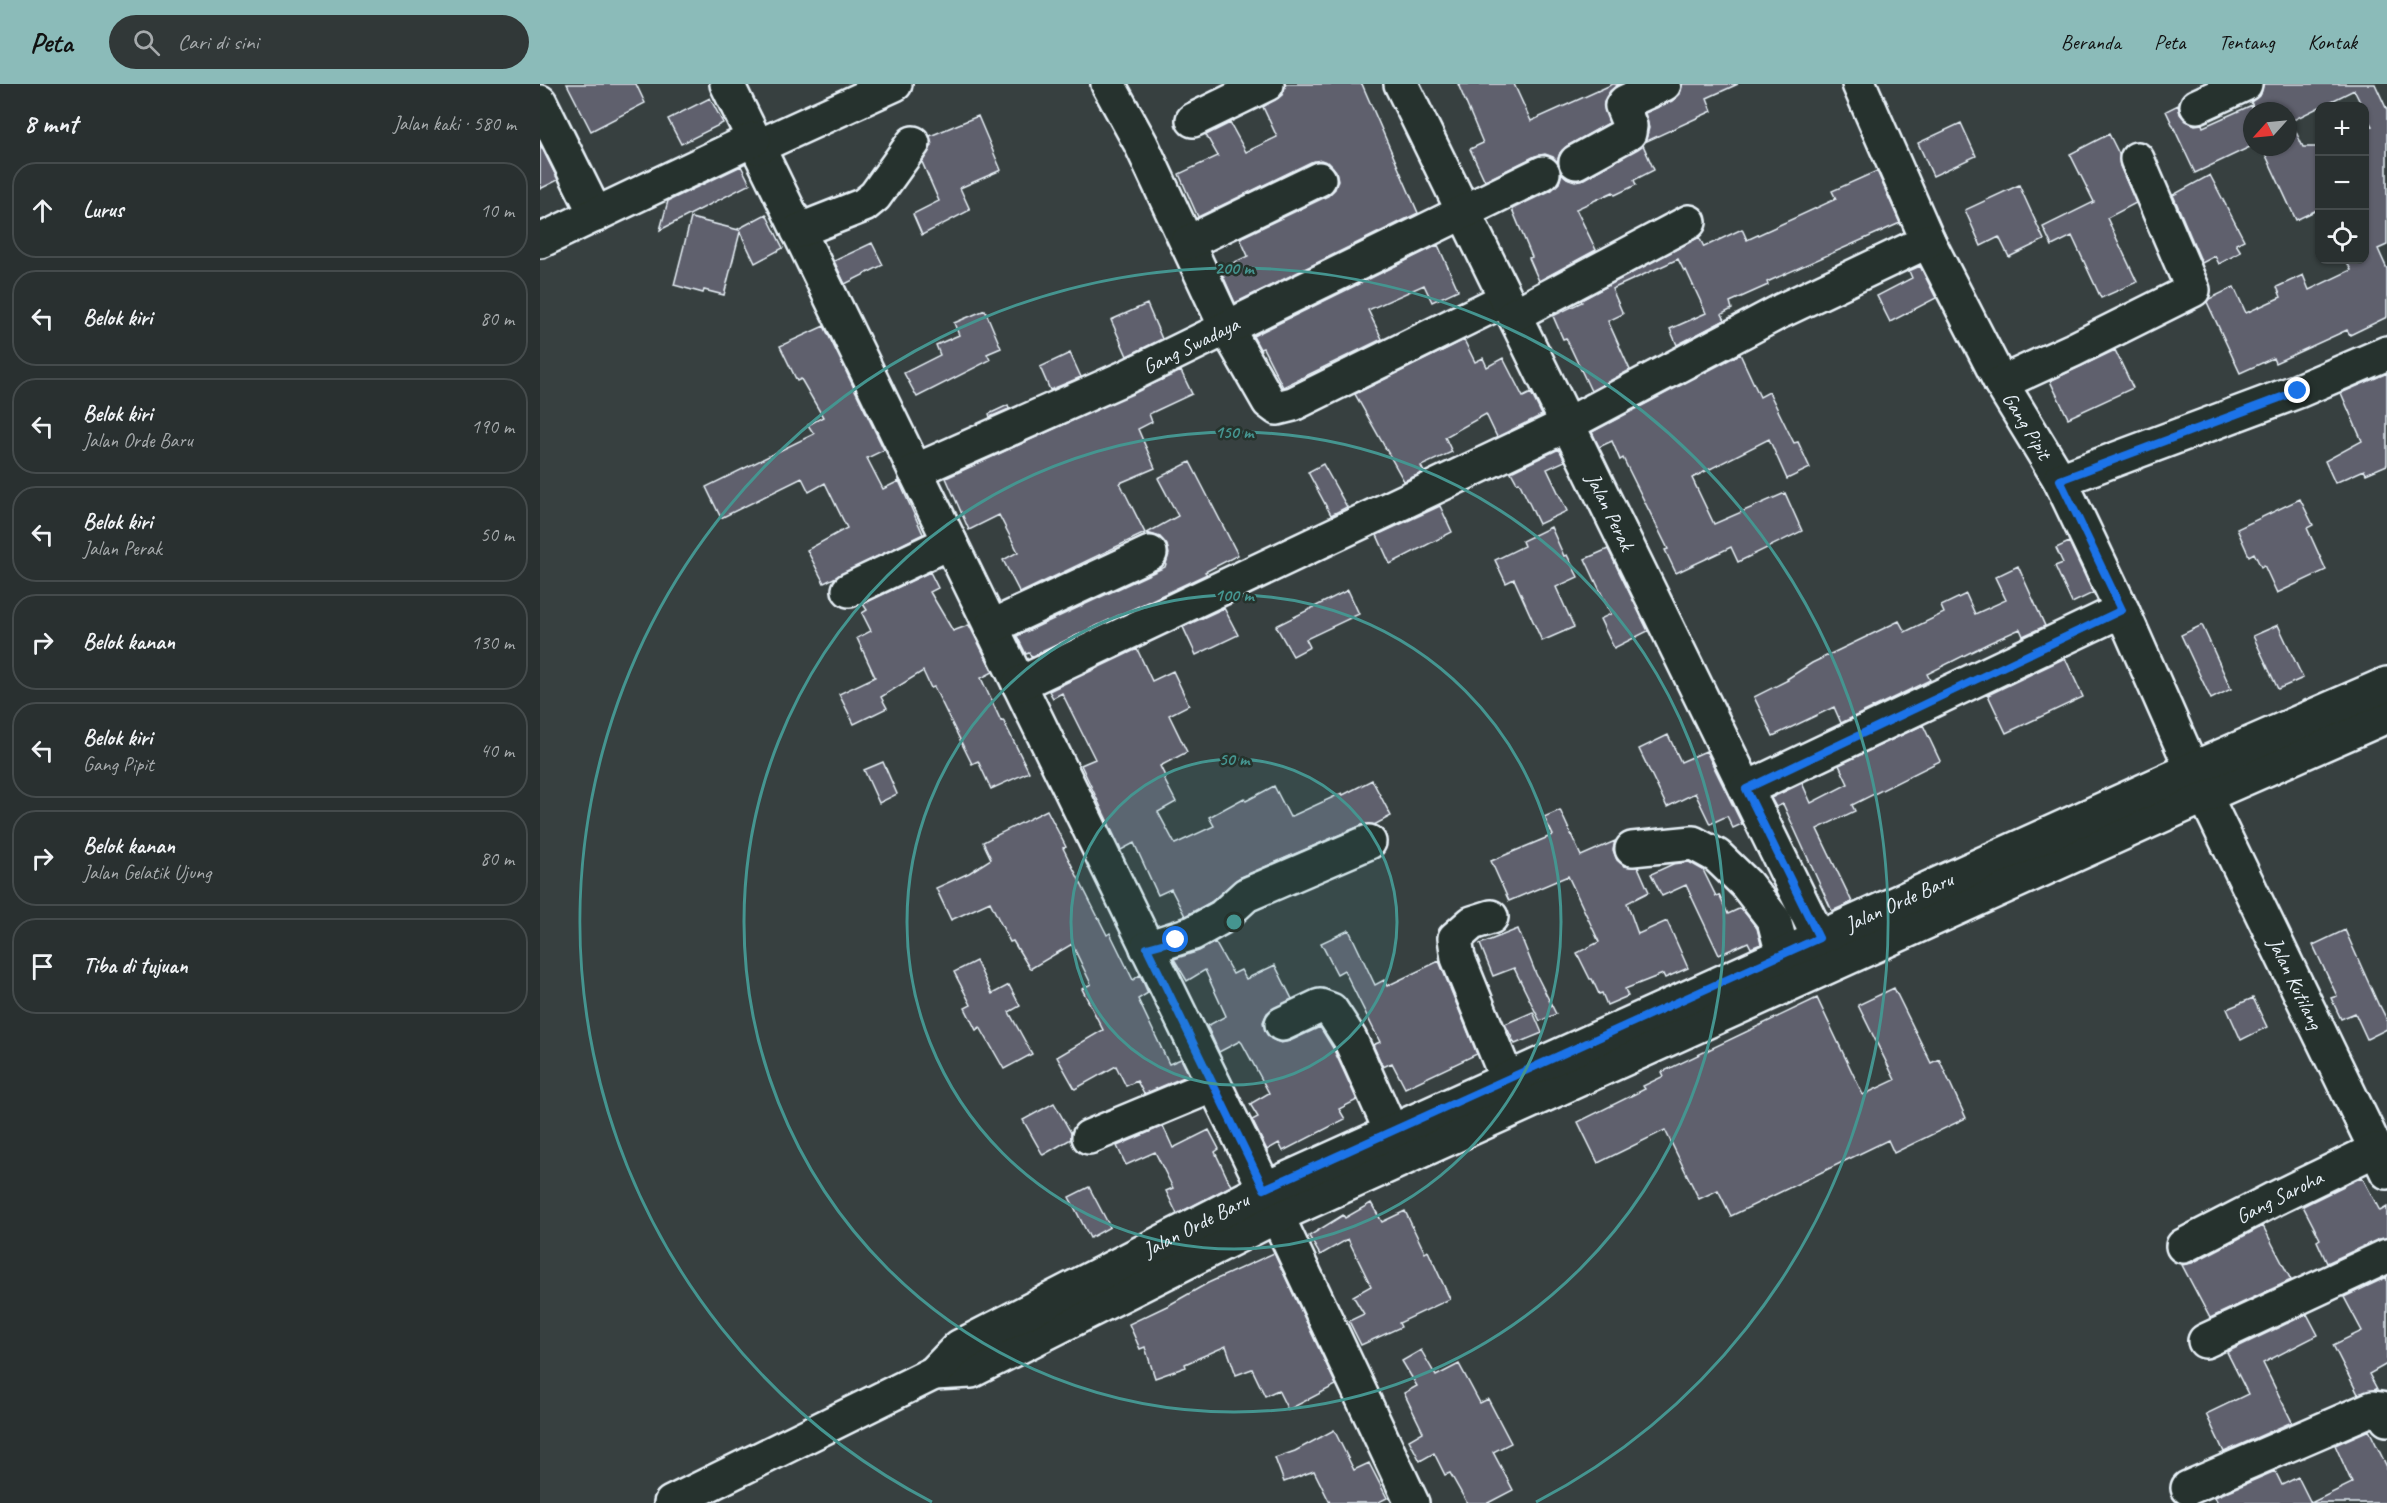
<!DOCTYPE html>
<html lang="id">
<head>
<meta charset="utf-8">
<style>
	:root { --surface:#293030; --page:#313838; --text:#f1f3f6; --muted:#a5a9ab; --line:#454b4c; --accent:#8bbbb9 }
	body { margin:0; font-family:Caveat,sans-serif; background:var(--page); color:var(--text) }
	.controls { position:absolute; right:18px; top:18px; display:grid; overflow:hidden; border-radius:12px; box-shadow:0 2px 4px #0004 }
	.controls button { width:54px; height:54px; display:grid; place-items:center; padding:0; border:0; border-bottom:2px solid var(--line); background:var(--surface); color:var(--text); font:30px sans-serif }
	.compass { position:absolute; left:1703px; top:18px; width:54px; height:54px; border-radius:50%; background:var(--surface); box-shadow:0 2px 4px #0004; rotate:243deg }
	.stop { position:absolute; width:18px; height:18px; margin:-14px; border:4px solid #1a73e8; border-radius:50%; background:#fff }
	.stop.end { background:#1a73e8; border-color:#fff; box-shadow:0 2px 6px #0008 }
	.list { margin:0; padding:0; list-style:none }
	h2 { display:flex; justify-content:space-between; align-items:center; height:78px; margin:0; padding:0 24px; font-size:26px }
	h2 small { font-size:20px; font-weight:400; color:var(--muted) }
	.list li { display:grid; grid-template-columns:39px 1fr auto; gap:18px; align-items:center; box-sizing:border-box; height:96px; margin:0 12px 12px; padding:0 12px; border:2px solid var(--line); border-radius:24px }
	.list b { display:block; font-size:22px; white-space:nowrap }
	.list p { margin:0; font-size:20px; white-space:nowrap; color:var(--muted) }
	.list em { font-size:20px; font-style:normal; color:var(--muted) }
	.icon { flex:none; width:33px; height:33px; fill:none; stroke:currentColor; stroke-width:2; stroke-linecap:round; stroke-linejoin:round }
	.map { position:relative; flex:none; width:1847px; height:1419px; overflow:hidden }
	header { display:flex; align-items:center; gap:36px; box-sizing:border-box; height:84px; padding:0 30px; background:var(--accent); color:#111 }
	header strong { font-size:28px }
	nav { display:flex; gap:33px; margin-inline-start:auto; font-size:21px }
	.search { width:420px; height:54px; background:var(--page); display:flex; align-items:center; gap:15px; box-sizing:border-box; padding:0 21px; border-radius:33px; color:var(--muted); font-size:22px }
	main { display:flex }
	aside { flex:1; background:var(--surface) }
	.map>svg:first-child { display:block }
	.building { fill:#5f606d; stroke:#e8f1f8; stroke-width:1.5 }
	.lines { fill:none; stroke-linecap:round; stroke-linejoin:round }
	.minor-casing { stroke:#e8f1f8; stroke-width:38 }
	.major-casing { stroke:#e8f1f8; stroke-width:38 }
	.minor { stroke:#26332d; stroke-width:33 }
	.major { stroke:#26332d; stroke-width:33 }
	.route { stroke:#1a73e8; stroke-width:8 }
	.ring { fill:none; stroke:#459590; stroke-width:3 }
	.labels { text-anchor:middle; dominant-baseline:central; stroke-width:5; stroke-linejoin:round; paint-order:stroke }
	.street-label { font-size:21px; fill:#e8f1f8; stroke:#26332d }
	.centre { fill:#459590; stroke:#26332d; stroke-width:3 }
	.ring-label { font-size:18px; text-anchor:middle; font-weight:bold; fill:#459590; stroke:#26332d; stroke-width:5; stroke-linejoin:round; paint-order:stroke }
</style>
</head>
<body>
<header>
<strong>Peta</strong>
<div class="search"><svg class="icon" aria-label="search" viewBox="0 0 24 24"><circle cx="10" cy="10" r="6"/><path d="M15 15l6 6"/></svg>Cari di sini</div>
<nav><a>Beranda</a><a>Peta</a><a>Tentang</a><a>Kontak</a></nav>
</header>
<main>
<aside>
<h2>8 mnt<small>Jalan kaki · 580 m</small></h2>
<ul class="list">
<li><svg class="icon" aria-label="ahead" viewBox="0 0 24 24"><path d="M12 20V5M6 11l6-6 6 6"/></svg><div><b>Lurus</b></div><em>10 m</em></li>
<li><svg class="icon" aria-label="left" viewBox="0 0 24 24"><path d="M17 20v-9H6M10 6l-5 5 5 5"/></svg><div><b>Belok kiri</b></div><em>80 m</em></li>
<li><svg class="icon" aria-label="left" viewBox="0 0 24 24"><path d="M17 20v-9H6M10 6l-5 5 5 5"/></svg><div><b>Belok kiri</b><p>Jalan Orde Baru</p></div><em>190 m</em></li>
<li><svg class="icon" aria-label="left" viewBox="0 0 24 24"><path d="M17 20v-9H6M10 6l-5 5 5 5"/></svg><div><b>Belok kiri</b><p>Jalan Perak</p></div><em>50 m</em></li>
<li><svg class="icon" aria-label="right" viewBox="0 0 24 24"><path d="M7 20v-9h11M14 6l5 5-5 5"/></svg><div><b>Belok kanan</b></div><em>130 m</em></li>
<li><svg class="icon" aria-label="left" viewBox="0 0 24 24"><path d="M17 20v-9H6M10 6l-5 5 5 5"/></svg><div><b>Belok kiri</b><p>Gang Pipit</p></div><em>40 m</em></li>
<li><svg class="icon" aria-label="right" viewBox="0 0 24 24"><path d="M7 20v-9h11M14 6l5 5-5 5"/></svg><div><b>Belok kanan</b><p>Jalan Gelatik Ujung</p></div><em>80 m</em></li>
<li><svg class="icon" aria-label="arrive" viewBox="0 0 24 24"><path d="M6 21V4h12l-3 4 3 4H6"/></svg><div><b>Tiba di tujuan</b></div></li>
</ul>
</aside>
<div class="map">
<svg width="1847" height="1419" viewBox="0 0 1847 1419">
	<rect width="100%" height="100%" fill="#374040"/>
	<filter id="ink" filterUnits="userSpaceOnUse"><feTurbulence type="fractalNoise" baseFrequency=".0167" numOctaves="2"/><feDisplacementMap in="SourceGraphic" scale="12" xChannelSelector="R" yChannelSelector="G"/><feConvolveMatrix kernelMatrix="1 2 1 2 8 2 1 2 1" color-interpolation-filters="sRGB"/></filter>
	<g filter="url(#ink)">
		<!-- building -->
		<path class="building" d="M27,0H96L105,19L51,47Z
			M746,0H822L878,129L695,219L680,185L708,172L700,154L788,112L795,105L798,96L796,87L789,79L781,76L771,78L658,133L639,90L678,72L666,51L690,39L706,68L737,53L723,23L742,11Z
			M918,0H974L991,37L1073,0H1079L1070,7L1064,19L1069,39L1027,62L1020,69L1017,78L1013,73L1005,70L995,72L945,97L930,65L943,59Z
			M1142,0H1198L1167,14L1172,27L1105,58L1109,44L1105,29L1132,17L1140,10Z
			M1723,0H1835L1847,26V161L1838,165L1847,185V233L1810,251L1807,246L1735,279L1733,274L1700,289L1667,218L1669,215L1694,203L1706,229L1741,213L1737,203L1763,191L1769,206L1811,186L1806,176H1824V45L1832,42L1824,28V22H1822L1814,6L1751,37L1763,63H1779V125L1756,136L1722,63H1748V27H1715L1711,18L1721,10Z
			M170,14L183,39L141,60L128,35Z
			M1638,21L1640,30L1646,37L1655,41L1662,40L1663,43L1712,21V62L1655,89L1626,27Z
			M438,32L461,86L420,104L430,126L382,151L373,130L399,117L382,78L392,61L390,52Z
			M1421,39L1436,72L1393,92L1378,59Z
			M1569,50L1579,70L1580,82L1596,119L1567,134L1597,198L1561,214L1532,152L1512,162L1503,143L1554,118L1530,70Z
			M0,60L18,96L0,105Z
			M1103,61L1114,86L1094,96L1096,101L1075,111L1073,108L1036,125L1056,166L999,197L989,174L992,173L972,125L1012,106L1019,99L1022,89L1027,94L1035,97L1044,95Z
			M201,82L210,100L120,146L128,117Z
			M1337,87L1360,139L1227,198L1228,201L1190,218L1192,225L1182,230L1185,236L1137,261L1130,245L1166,229L1146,186L1144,187L1138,175L1072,205L1083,230L1068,237L1090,286L1051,307L1026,254L1023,255L1013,232L1042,218L1041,216L1159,153L1164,163L1202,145L1207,156L1296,115L1292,107Z
			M1670,91L1704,156L1696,160L1701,168L1679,180L1675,172L1662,179L1633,111Z
			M1479,101L1504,156L1469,173L1459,153L1441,162L1425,126Z
			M226,130L243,164L215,179L200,148L184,211L164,206L163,209L134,201L151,134L199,146L198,145Z
			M332,159L343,181L305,200L294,177Z
			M898,161L918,206L892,218L884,201L828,226L842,255L743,303L723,264L720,265L713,252Z
			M1380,182L1396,214L1350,238L1337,212L1372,194L1369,187Z
			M607,220L622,255L587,272L571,236Z
			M445,226L461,264L447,270L450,276L377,313L364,289L400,271L396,261L419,251L414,239Z
			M284,242L344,366L327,374L343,405L359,397L383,450L284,499L267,466L307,444L285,399L269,408L262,394L181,434L166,403L274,350L268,341L283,333L261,295L257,297L240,262Z
			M924,256L935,278L943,274L947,283L963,274L983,313L991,309L1002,331L957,353L946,330L905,353L912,368L881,382L884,388L864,397L815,310Z
			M1575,266L1593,304L1528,334L1510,297Z
			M530,269L541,293L510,306L500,283Z
			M1200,270L1220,313L1229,308L1254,359L1258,358L1270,384L1247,395L1229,355L1152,394L1174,440L1245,409L1262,447L1198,478L1191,463L1136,489L1125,466L1128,465L1083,374L1080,376L1072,357L1059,363L1052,348Z
			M641,287L652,310L609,330L612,338L598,345L615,384L580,399L605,449L480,509L463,476L478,468L459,431L429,446L406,394Z
			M1847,289V381L1826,390L1824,386L1795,399L1785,377L1822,357L1801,309Z
			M468,321L469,325L450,333L449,330Z
			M1019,365L1025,377L1007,385L1027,427L999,440L979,398L977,399L971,388Z
			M650,378L698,471L665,488L667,490L491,573L489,569L486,570L477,552L625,483L629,470L627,461L620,453L607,449L638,432L618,394Z
			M783,380L807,423L791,431L768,388Z
			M1760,415L1773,441L1767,444L1786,486L1737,509L1724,481L1721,483L1714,469L1709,472L1697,445Z
			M900,422L912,448L850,480L837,451Z
			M1011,443L1024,472L1027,471L1038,493L1016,503L1034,543L1002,557L974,495L966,499L955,476L984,462L982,457Z
			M1529,458L1553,509L1532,519L1515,482L1523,479L1516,464Z
			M1068,465L1108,547L1074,564L1060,535L1071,530L1045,475Z
			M1478,482L1505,542L1483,552L1480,545L1449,559L1387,590L1390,596L1301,639L1294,623L1233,652L1214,613L1248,596L1247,595L1272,579L1359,537L1365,548L1404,529L1401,522L1426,510L1435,530L1466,516L1455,493Z
			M390,488L398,504L390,508L413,547L429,541L453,588L441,594L461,637L463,636L489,688L451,705L438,677L432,680L394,603L391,604L383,587L341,613L347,624L314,640L299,610L335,593L317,554L331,547L322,529L327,526L323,520Z
			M808,506L819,530L766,555L770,563L753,572L736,542Z
			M684,524L698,551L656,571L643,543Z
			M1662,541L1691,605L1671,615L1641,551Z
			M1738,541L1763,594L1738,605L1713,552Z
			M597,565L612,597L633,587L649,621L629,631L647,668L620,682L626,694L624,695L636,718L618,728L635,760L674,742L669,733L704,714L706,717L734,702L750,733L802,709L803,711L832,696L851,732L834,741H822L699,794L671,818L645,832L631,805L618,811L594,759L581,766L541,681L555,675L522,609L513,614L509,607Z
			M1525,574L1543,613L1466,649L1448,611Z
			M1383,641L1400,677L1312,721L1315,727L1277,745L1312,818L1292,827L1243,720L1236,723L1231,714L1262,699L1271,719L1308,700L1299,681Z
			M1128,651L1141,678L1166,667L1202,740L1193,744L1187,732L1170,740L1155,709L1127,723L1099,665Z
			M343,678L357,710L339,719L324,686Z
			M507,726L526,763L523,764L567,851L570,849L593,896L600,891L608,909L598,915L629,980L641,975L649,991L604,1010L597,997L586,1002L576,982L535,1005L517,973L563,946L542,905L551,900L532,860L490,885L473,857L470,858L450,818L411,836L396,804L429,789L451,775L443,758Z
			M1020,726L1041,772L1075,757L1073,766L1077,776L1085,782L1098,783L1109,808L1087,819L1098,850L1127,837L1148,884L1125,894L1123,890L1085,905L1088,912L1067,921L1062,909L1059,910L1052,895H1050L1037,869L1059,858L1028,792L969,817L951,777L1013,751L1004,733Z
			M1149,778L1163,786L1176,812L1179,811L1188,830L1201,824L1217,844L1221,860L1211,864L1208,858L1179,871L1146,801L1122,812L1111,790L1133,780Z
			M978,845L996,890L1016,930L1000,937L974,884L953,892L940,860Z
			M809,846L835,901L844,896L847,902L899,877L937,970L865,1004L852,979L843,983L833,961L840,958L804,886L797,890L781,859Z
			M1805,846L1839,922H1840L1847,936V945L1827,955L1815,929L1801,935L1791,914L1797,912L1773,861Z
			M675,858L693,890L701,886L706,895L735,881L752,915L727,929L723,938L725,947L731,955L741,959L750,957L780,943L793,964L817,1016L799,1025L805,1035L743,1067L739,1059L727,1066L712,1036L718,1033L710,1020L729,1009L702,959L700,957L679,968L667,942L686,932L665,886L647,897L634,875L659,867Z
			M436,877L452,910L469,901L480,922L469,928L492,970L464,985L440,943L436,946L425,924L431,921L414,888Z
			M1354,904L1391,979L1399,975L1426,1034L1354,1069L1348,1056L1191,1132L1178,1106L1159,1115L1125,1046L1058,1079L1038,1038L1105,1005L1103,1002L1124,992L1122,988L1277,914L1323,1011L1355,996L1318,921Z
			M1713,914L1727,943L1701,956L1687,925Z
			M993,928L1002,949L975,960L965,940Z
			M514,1019L531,1049V1055L503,1071L483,1036Z
			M623,1042L633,1064L669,1046L679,1065L675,1068L691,1102L637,1130L626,1107L633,1104L615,1068L586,1081L577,1062Z
			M1822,1093L1840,1127L1847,1123V1154L1839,1155L1787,1179L1777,1157L1780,1155L1763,1122Z
			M549,1103L570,1143L550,1154L529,1113Z
			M831,1119L842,1138L865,1127L885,1169L888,1167L910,1215L859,1239L861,1243L821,1261L809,1237L824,1230L813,1212L831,1202L808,1155L780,1171L769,1152L803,1131L805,1134Z
			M1723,1142L1751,1196L1670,1234L1642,1181L1652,1179Z
			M734,1169L796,1301L748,1326L738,1306L725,1312L712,1285L696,1291L686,1262L645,1280L646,1283L615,1294L605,1263L600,1265L589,1240L629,1221L668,1199Z
			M1847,1193V1280L1829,1290L1837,1305L1818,1310L1793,1261L1822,1247L1804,1213Z
			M1767,1230L1778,1251L1723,1279L1752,1338L1684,1368L1666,1330L1708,1310L1687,1268Z
			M881,1266L896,1292L919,1280L940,1319L948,1315L971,1359L953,1368L973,1406L948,1419H927L910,1389L905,1391L894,1369L880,1377L869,1356L883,1348L864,1309L877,1302L862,1277Z
			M794,1346L814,1386L829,1379L847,1414L837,1419H790L774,1387L744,1398L735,1374L755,1367Z
			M1829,1346L1847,1383V1419H1678L1675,1413L1735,1387L1742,1401L1758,1393L1771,1419L1812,1399L1795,1361Z"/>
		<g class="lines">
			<defs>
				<g id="minor">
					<path d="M187,0L725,1105"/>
					<path d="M568,0L601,60L686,243L729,318L737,324L753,320L966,215"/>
					<path id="s1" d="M861,0L1279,854"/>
					<path id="s2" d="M1319,0L1388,157L1461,299L1520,396L1582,526L1652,685"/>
					<path d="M0,18L56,131"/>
					<path d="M1657,22L1705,0"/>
					<path d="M653,36L727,0"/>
					<path d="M217,63L355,0"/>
					<path d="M1036,78L1089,49L1090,42L1082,22L1085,18L1124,0"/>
					<path d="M258,147L324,121L335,112L373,59"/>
					<path d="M0,157L214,55"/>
					<path d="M647,159L779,95"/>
					<path d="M974,231L1149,138"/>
					<path d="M1461,299L1533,266L1653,206L1597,75"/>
					<path id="s3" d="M375,387L584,294L1003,89"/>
					<path d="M1520,396L1758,307L1847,269"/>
					<path d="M309,506L410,458"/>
					<path d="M451,543L610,469"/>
					<path d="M479,600L1028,340L1241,227L1388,157"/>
					<path d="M1206,705L1582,526"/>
					<path id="s4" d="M1665,712L1847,1088"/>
					<path d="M1092,765L1153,759L1177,772L1206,800L1234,836L1243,870"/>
					<path d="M951,833L932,839L915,854L918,874L967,995"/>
					<path d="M607,864L653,849L682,833L706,811L829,758"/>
					<path d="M742,940L780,922L791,926L810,955L851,1047"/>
					<path d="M549,1053L674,1001"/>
					<path d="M737,1132L872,1419"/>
					<path id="s5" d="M1643,1162L1734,1115L1835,1066"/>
					<path d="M1665,1257L1847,1172"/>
					<path d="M1648,1404L1833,1324L1841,1325L1847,1335"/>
				</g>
				<g id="major">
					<path d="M394,1289L431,1287L737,1132L1665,712L1847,632"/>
					<path id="s6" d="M131,1419L394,1289L419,1263L725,1105L1652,685L1847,600"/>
				</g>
			</defs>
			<!-- minor casing -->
			<use href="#minor" class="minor-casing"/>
			<!-- major casing -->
			<use href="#major" class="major-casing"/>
			<!-- minor -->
			<use href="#minor" class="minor"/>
			<!-- major -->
			<use href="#major" class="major"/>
		</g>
	</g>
	<g class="lines" filter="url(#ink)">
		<!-- route -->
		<path class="route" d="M636,856L607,864L724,1105L1279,854L1206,705L1582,526L1520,396L1758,307"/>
	</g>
	<!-- distance rings -->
	<circle cx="694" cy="838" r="163" fill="#459590" fill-opacity=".12"/>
	<g class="ring">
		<circle cx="694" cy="838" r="163"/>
		<circle cx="694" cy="838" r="327"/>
		<circle cx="694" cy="838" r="490"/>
		<path d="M392 1418A654 654 0 1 1 996 1418"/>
	</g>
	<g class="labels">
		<!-- street labels -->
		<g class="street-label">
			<text stroke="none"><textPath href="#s3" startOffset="303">Gang Swadaya</textPath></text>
			<text stroke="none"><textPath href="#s2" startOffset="381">Gang Pipit</textPath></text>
			<text stroke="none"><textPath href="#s1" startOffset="476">Jalan Perak</textPath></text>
			<text stroke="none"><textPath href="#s6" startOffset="1370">Jalan Orde Baru</textPath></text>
			<text stroke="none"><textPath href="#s4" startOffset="208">Jalan Kutilang</textPath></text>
			<text stroke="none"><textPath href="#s5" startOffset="108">Gang Saroha</textPath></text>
			<text stroke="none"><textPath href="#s6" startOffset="596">Jalan Orde Baru</textPath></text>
		</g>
	</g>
	<circle cx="694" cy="838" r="9" class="centre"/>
	<g class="ring-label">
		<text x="694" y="190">200 m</text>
		<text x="694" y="354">150 m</text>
		<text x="694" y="517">100 m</text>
		<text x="694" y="681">50 m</text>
	</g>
</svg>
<div class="controls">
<button>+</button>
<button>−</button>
<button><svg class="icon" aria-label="locate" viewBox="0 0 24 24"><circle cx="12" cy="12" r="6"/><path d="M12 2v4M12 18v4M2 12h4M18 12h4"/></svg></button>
</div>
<svg class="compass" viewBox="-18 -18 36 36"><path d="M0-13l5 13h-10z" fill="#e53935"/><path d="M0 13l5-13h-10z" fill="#a5a9ab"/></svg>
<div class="stop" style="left:636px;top:856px"></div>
<div class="stop end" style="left:1758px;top:307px"></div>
</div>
</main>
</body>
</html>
